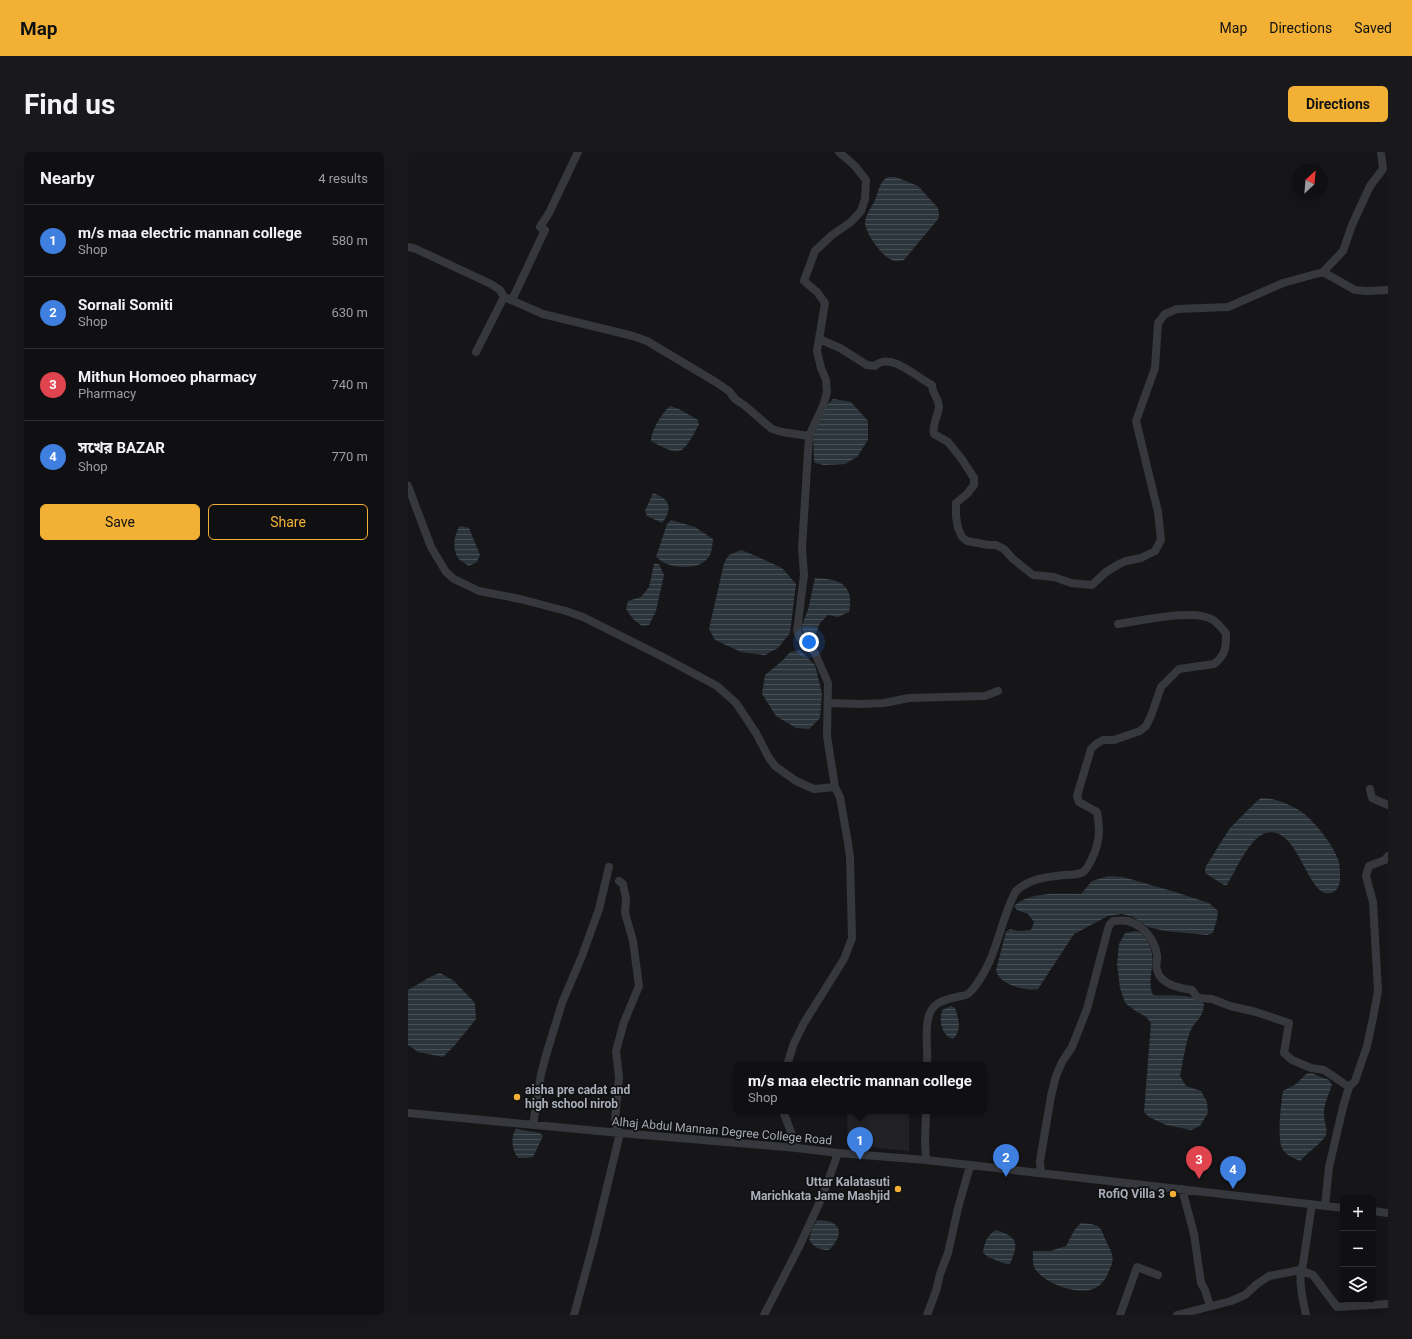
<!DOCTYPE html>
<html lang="en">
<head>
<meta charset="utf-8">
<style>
	:root { --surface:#101012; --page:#19191b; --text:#f1f3f6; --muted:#9c9d9f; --line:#303032; --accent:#f2b134 }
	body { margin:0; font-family:Roboto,"Noto Sans Bengali",sans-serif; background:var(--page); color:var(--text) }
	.controls { position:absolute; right:12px; bottom:12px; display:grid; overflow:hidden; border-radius:6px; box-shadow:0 4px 16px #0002 }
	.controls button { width:36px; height:36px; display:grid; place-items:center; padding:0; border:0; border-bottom:1px solid var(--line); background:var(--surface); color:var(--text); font:20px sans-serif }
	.compass { position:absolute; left:884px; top:12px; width:36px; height:36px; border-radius:50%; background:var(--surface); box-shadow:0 4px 16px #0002; rotate:26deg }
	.you { position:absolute; left:401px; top:490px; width:14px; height:14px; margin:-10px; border:3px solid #fff; border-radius:50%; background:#1a73e8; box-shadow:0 0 0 6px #1a73e833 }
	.badge { display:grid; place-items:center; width:26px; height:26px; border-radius:50%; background:var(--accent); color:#fff; font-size:13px; font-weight:700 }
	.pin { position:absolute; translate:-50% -33px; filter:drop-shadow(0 1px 2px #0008) }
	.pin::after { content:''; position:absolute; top:21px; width:14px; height:12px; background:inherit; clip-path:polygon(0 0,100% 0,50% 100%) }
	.popup { position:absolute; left:326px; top:910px; width:252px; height:52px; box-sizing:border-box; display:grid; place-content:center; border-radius:6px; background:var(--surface); filter:drop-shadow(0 1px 3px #0005); font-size:13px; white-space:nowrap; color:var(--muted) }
	.popup b { font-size:15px; color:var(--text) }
	.popup::after { content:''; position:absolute; left:50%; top:100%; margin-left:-8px; border:8px solid transparent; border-top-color:var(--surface) }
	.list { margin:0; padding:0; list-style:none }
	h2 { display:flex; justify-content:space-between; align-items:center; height:52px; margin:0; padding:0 16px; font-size:17px }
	h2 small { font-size:13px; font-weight:400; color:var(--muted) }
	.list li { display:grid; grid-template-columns:26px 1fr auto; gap:12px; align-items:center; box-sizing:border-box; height:72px; padding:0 16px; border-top:1px solid var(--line) }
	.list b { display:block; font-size:15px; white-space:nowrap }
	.list p { margin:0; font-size:13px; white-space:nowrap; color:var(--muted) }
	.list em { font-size:13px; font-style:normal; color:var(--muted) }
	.actions { display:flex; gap:8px; padding:12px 16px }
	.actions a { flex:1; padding:9px 0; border:1px solid var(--accent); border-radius:6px; text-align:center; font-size:14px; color:var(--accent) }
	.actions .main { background:var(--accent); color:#111 }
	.icon { flex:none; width:22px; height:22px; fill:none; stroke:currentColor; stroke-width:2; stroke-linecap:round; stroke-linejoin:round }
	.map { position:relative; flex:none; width:980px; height:1163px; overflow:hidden; border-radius:6px }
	header { display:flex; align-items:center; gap:24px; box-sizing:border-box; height:56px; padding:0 20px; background:var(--accent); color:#111 }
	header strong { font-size:19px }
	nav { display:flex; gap:22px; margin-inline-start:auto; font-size:14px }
	.intro { display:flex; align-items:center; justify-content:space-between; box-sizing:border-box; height:96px; padding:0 24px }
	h1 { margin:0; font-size:28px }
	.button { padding:10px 18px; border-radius:6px; background:var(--accent); color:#111; font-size:14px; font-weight:700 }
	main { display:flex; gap:24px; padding:0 24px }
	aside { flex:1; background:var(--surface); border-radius:6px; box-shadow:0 4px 16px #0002 }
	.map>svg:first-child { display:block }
	.built { fill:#222225 }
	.water { fill:url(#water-rules) }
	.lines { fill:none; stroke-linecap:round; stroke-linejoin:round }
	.minor { stroke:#37383d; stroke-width:8 }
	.poi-dot { fill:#f2b134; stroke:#111113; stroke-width:1.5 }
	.labels { text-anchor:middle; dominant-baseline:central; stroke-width:3.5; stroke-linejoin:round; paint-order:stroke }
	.poi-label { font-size:12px; font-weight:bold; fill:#a8adb8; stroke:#111113; text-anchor:end }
	.street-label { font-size:12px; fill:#a8adb8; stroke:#111113 }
</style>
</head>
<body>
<header>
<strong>Map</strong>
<nav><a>Map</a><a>Directions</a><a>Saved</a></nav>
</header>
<div class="intro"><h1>Find us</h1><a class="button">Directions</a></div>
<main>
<aside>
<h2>Nearby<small>4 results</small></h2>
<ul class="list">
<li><span class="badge" style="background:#3f7fe0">1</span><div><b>m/s maa electric mannan college</b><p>Shop</p></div><em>580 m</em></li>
<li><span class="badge" style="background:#3f7fe0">2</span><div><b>Sornali Somiti</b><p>Shop</p></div><em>630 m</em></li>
<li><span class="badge" style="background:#e0444e">3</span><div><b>Mithun Homoeo pharmacy</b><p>Pharmacy</p></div><em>740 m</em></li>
<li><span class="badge" style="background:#3f7fe0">4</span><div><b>সখের BAZAR</b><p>Shop</p></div><em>770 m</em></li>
</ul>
<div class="actions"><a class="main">Save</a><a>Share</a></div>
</aside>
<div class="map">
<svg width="980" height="1163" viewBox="0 0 980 1163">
	<defs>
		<pattern id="water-rules" width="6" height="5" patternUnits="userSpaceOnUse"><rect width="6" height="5" fill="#2c353c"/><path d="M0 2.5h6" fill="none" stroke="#485056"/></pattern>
	</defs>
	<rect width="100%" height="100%" fill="#161618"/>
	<!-- built -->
	<path class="built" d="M439,959H501V999L440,993Z"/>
	<!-- water -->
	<path class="water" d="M480,25H488L510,34L530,56L531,63L530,67L496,108C494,108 490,110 487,109C476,108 457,81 457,71C458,62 463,56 467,48C471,39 471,29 480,25Z
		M425,247L443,250L460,269V288L449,305L437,312L416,313L407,311L406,308L405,284L419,253Z
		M262,254L271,257L290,268L291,273C287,279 281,292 275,297C267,304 251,293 243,289C243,279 254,261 262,254Z
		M245,341C257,346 264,350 259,363C258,366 256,368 254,371L239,364L237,359Z
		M263,368L287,375L305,387C304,395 304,403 298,408C290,417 270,416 259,412C255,411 251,407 248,405L259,372Z
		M52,374L61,376L72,403L69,410L61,414C57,411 52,409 50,406C44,397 46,382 52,374Z
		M333,398L348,404L374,416L388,432L382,481L370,496L357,503L333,500L307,488L301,477L316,411L321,403Z
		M246,412H251L256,423L248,459L241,473L234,474L225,467L218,457L220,449L233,445L241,435Z
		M407,426C431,427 447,432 441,460L430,465L420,463L412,471L408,481L403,486L397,485L393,475L400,458Z
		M392,498L407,513L414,541L412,566L401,577L388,576L368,564L354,542L357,523L375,508L382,500Z
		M853,646C867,646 884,653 895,661C908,671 926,694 931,710C932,715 932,720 932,725C932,730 931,736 927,739C901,757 892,671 858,681C854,682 849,686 846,689C835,701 827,719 819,733H816L797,721V718L798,714L822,676L848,650Z
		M701,724L715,725L764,739L801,751L810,759L809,767L805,781L799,783L757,779L740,775L725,765L714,762L700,764L666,782L630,837C616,839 591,833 588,818L598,780L602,777L610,779L623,778L626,770L620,762L609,758L606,754C621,739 653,742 673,742L684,729Z
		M728,779C733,781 735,783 738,787C752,807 737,826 745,843C761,845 784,840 796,852C795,868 787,867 782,880C777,894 775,910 772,924L778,934L793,939L799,950L800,961L792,974L783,978L758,973L741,965L736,960L743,871L737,864L729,860L717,851L712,836L709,812L711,792L717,781Z
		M32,821L46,829L67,851L68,867L47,893L35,905L10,900L0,893V838L24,824Z
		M543,854L547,856C551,867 554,879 545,887C533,884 531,868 534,858Z
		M903,921L921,928L924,933C921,942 915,954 916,963C916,971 921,978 917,985C910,994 900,1000 892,1009C886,1006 877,1003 874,996C869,987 873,950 875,939L888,932L898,922Z
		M108,977L132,981L135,984L125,1005L118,1006H110C104,998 102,986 108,977Z
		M409,1068C434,1068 437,1082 421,1098C412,1098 407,1096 401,1088L404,1077Z
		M673,1071C694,1073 691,1073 699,1091C705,1103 707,1106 701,1119C698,1127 694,1133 685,1137C668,1143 638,1132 627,1117C624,1111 625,1105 625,1099H642L658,1094C664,1084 664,1079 673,1071Z
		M588,1078C610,1085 611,1091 602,1112H598L580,1105L575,1101C576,1092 579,1083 588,1078Z"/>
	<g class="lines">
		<!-- minor -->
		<path class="minor" d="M0,95L8,97L83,132L92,138L96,145L95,147L68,200
			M915,120L947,138L959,139L980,138
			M96,145L135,162L225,184L239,189L306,229L321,239L327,247L336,253L364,277L374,280L401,284
			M104,148L137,78L132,75L141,61L170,0
			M411,187L432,196L459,213L467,214C483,199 509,226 524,233C524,241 531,247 531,255C530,264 524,272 526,282L540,290L553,306L566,326V333L559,342L548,351V364L550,376L554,385L559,389L581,393H588L596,397L605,407L625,423L646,425L663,431L684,433L698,420L711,412L718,409L733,406L747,399L753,388L750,360L728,269L747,216L750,171L757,162L769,157L820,155L875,131L915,120L935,99L944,73L962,34L975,17L973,0
			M0,334L23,395L38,420L46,427L71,439L112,447L158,459L175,465L253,504L309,534L328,551L348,581L361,606L367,614L388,629L406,637L427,635
			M421,551L455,552L476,551L501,546L577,544L590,539
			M962,637L964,646L980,653
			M379,913L386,891L396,871L436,807L444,786L442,705L440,691L432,645L427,635L419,584L420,531L407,501L392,486L389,479L396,423L394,396L401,284L415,254L419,240L418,228L413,216L409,199L417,151L409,140L396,129L407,99L424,83L443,70L453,59L457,47L458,28L447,14L431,0
			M519,913C520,898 517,882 520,867C523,851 535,848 549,845C552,844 555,844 558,843C564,840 569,832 572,827C590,800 593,766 608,739C623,726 638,725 657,723C663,723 670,723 675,720C680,717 683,708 686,702C692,687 692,676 689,660L671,650L669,644L683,597L688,592L695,588H706L732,579L738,574L743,564L753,535L771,517L806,512C818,503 818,495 818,481C814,477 810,471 805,468C787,456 731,469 710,472
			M375,959L389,996
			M0,961L212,981L389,996L430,1001L518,1008L935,1056
			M125,973L133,922L139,900L154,851L174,804L191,757L201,715
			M518,1008L517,989L518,959
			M633,1021L632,1009L643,944L648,924L654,910L664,895L679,857L700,777L702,772L705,769C710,769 716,768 720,769C735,773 747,788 749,803C750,808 747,813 749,818C753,833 771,836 784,838L788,844L792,846L804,847L822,854L848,860L881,871L876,901L884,908L903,916L916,918L941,935
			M774,1037L786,1082L793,1131L797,1138L802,1154
			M917,1054L921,1015L935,955L941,935L947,929L959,894L965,866L970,839L965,750L958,724L961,714L977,708L980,704
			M965,1059L980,1061
			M166,1163L186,1089L212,981L208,974L207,968L211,925L208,899L216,870L231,834L225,789L217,761L218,747L215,732L211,729
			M356,1163L391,1095L415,1043L430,1001
			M519,1163L528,1139L532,1122L540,1101L550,1056L562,1014
			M712,1163L729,1115L750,1123
			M769,1163L823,1149L837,1143L849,1132L861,1124L892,1118L905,1123L929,1155L980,1152
			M898,1163C895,1148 889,1125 895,1112L904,1052"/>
	</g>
	<!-- markers -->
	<g class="poi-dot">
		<circle cx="109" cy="945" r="4"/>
		<circle cx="490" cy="1037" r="4"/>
		<circle cx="765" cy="1042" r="4"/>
	</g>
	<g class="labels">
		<!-- poi labels -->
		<g class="poi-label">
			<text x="117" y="938" text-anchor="start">aisha pre cadat and<tspan x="117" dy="14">high school nirob</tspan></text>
			<text x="482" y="1030">Uttar Kalatasuti<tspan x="482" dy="14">Marichkata Jame Mashjid</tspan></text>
			<text x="757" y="1042">RofiQ Villa 3</text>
		</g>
		<!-- street labels -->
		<g class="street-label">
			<text transform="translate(314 979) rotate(5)">Alhaj Abdul Mannan Degree College Road</text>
		</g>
	</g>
</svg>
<div class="controls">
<button>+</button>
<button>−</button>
<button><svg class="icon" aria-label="layers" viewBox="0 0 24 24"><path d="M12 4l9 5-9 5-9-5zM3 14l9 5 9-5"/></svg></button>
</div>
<svg class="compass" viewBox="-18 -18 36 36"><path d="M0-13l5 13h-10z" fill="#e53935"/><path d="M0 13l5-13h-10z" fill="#9c9d9f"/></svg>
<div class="you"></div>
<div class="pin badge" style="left:452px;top:1008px;background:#3f7fe0">1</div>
<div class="popup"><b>m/s maa electric mannan college</b>Shop</div>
<div class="pin badge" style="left:598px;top:1025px;background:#3f7fe0">2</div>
<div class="pin badge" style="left:791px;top:1027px;background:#e0444e">3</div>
<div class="pin badge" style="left:825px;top:1037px;background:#3f7fe0">4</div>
</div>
</main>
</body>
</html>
